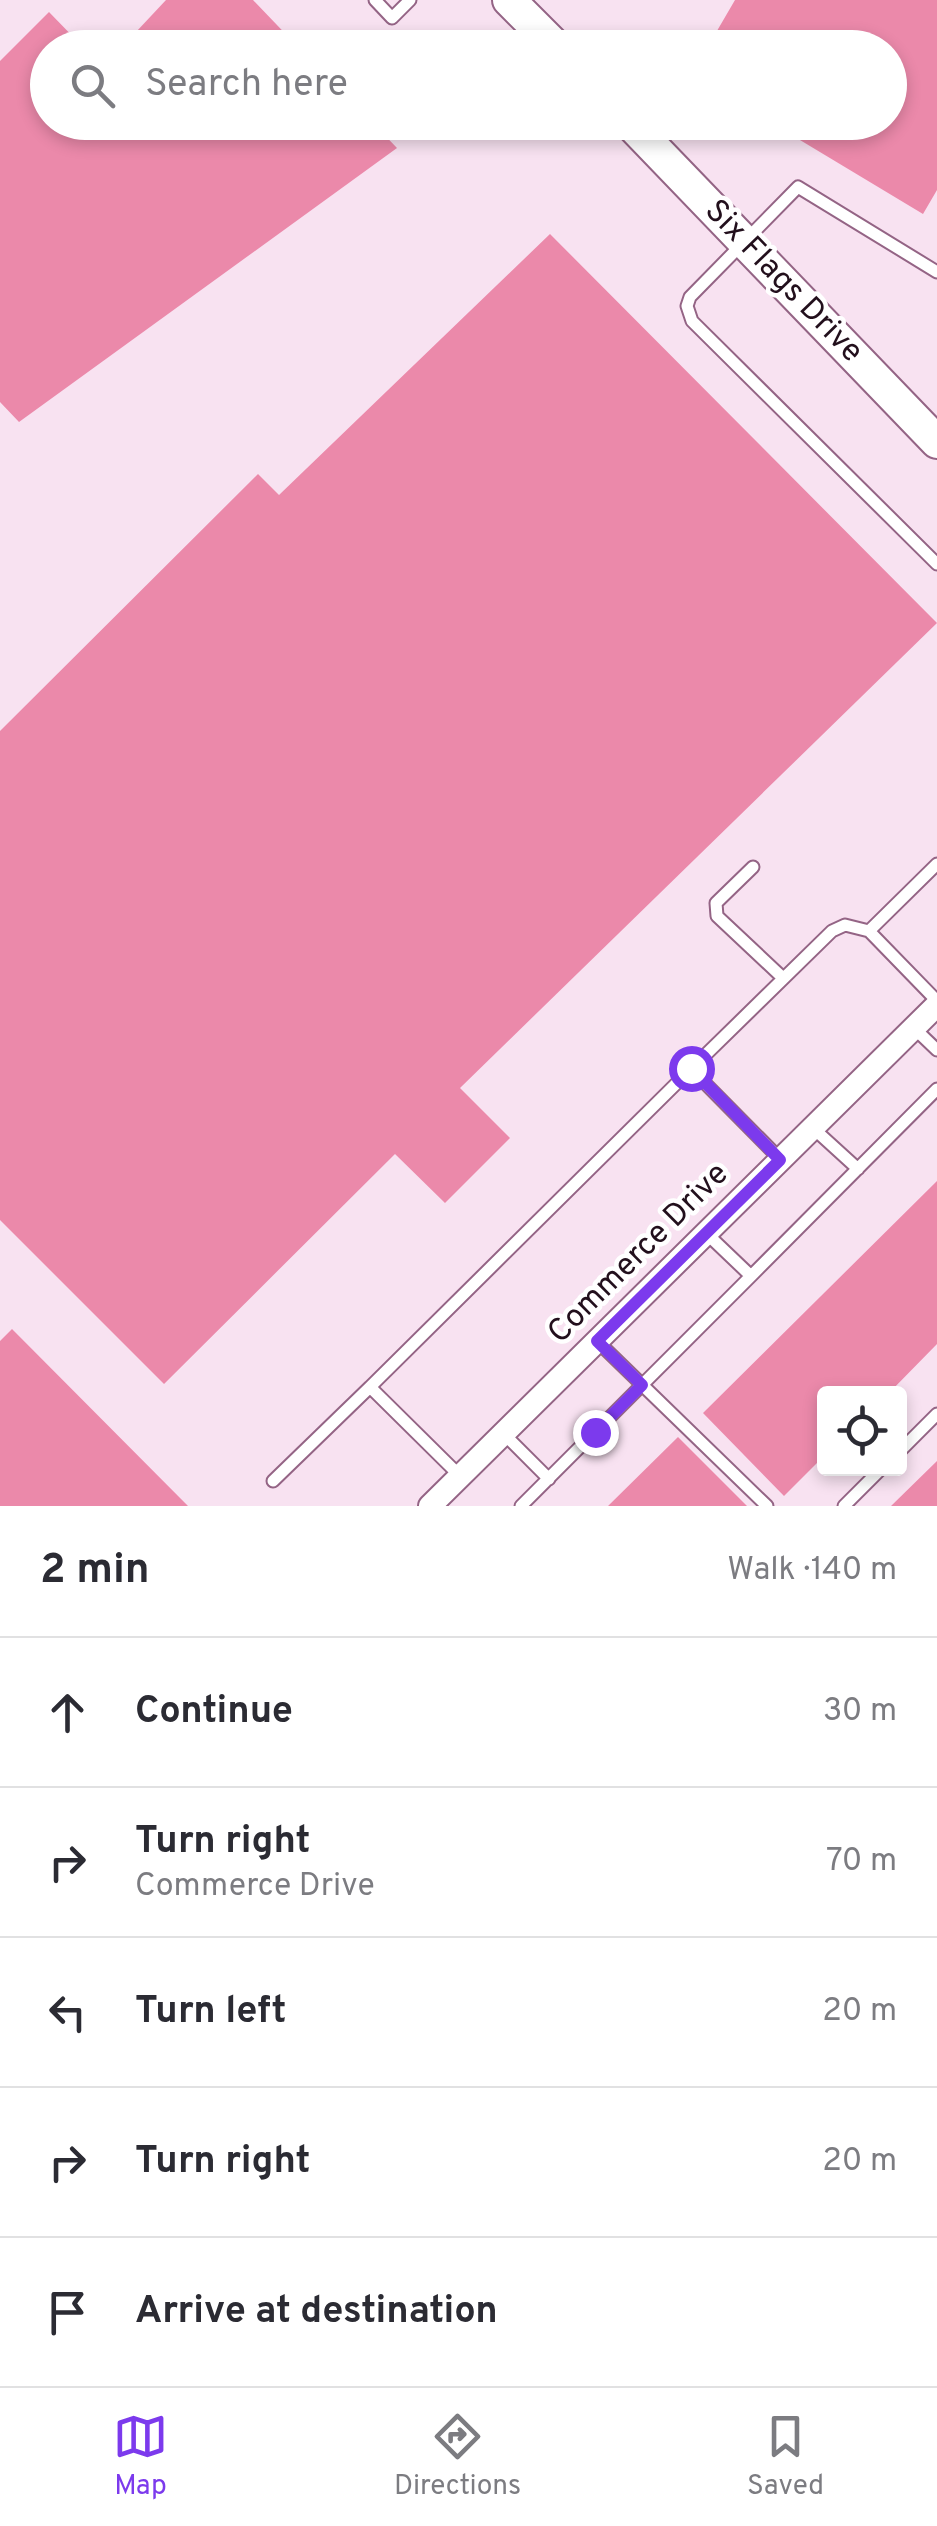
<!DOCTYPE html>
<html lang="en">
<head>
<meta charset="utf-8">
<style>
	:root { --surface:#fff; --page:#f7f7f7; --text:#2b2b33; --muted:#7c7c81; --line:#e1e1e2; --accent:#7c3aed }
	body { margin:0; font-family:Overpass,sans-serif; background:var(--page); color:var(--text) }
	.controls { position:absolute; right:30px; bottom:30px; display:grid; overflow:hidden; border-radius:10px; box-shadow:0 5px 15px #0003 }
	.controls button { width:90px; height:90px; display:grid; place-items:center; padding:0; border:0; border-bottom:2px solid var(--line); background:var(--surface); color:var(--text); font:50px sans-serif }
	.stop { position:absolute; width:30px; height:30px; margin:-22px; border:8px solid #7c3aed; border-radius:50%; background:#fff }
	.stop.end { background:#7c3aed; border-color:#fff; box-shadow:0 2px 10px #0008 }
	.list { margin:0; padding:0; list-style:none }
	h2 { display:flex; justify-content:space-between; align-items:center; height:130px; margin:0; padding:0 40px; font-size:42px }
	h2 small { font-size:32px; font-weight:400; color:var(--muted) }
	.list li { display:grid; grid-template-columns:65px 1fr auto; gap:30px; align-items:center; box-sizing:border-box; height:150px; padding:0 40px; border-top:2px solid var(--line) }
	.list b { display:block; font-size:38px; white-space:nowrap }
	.list p { margin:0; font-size:32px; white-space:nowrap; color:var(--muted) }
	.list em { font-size:32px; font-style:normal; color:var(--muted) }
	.icon { flex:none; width:55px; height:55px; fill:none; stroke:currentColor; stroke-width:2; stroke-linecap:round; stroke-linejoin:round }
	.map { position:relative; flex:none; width:937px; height:1506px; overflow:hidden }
	.search { position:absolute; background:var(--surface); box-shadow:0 5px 15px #0003; left:30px; right:30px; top:30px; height:110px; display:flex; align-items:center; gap:25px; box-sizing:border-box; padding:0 35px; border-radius:55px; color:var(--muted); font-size:38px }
	.sheet { height:880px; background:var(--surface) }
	nav { display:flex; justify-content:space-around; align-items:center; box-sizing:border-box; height:140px; border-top:2px solid var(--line); background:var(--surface); font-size:28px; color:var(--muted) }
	nav a { display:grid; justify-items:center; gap:5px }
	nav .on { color:var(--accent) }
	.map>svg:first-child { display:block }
	.building { fill:#eb89aa }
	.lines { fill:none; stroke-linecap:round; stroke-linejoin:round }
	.lane-casing { stroke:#946485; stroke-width:15 }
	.street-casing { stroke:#946485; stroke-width:26 }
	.secondary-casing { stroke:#946485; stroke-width:36 }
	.lane { stroke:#fff; stroke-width:11 }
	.street { stroke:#fff; stroke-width:22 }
	.secondary { stroke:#fff; stroke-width:32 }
	.route { stroke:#7c3aed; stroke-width:12 }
	.labels { text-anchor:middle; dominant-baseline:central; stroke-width:9; stroke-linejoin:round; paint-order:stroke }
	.street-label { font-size:32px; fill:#220f1c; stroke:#fff }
</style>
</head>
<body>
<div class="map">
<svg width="937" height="1506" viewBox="0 0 937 1506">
	<rect width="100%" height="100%" fill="#f8e2f1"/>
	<!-- building -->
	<path class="building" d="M166,0H253L299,48H121Z
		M735,0H937V190L923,214L770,122H890V48H707Z
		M49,12L84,48H48V122H372L397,148L19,422L0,402V61Z
		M550,234L937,623L460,1088L510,1138L445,1203L395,1154L164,1384L0,1220V731L258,474L279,495Z
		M937,1181V1344L888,1394H824V1456L784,1496L703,1413Z
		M12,1329L188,1506H0V1341Z
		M678,1437L747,1506H608Z
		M937,1461V1506H891Z"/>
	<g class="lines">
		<defs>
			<path id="lane" d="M375,0L392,18L410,0
				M937,272L798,187L690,297L687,306L692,321L937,564
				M753,867L716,903L717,916L783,978
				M869,931L937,864
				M914,1028L937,1050
				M813,1128L858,1169
				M781,1160L691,1069L832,931L845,925L869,931L937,1001
				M751,1276L937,1089
				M597,1341L767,1506
				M503,1433L549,1479
				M900,1451L937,1414
				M460,1476L370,1387L691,1069
				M273,1481L370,1387
				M521,1506L751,1276L706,1233
				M844,1506L882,1468"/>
			<path id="street" d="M430,1506L937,1005"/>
			<path id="secondary" d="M509,0L557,48
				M629,122L937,442"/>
		</defs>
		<!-- lane casing -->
		<use href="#lane" class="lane-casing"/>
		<!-- street casing -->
		<use href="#street" class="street-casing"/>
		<!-- secondary casing -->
		<use href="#secondary" class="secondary-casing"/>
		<!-- lane -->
		<use href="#lane" class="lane"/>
		<!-- street -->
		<use href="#street" class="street"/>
		<!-- secondary -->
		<use href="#secondary" class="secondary"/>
	</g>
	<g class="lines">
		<!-- route -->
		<path class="route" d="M595,1432L642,1385L597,1341L780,1160L691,1068"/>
	</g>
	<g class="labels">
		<!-- street labels -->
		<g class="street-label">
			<text transform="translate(783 282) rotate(46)">Six Flags Drive</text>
			<text transform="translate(639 1254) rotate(-45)">Commerce Drive</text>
		</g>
	</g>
</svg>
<div class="controls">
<button><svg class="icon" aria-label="locate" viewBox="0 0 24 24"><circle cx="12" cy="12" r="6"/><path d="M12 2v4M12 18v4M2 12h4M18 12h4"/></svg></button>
</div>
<div class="stop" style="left:691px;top:1068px"></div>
<div class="stop end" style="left:595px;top:1432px"></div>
<div class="search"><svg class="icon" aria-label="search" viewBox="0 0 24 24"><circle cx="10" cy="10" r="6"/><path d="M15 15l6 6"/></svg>Search here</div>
</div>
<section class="sheet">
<h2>2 min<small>Walk · 140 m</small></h2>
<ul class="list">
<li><svg class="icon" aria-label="ahead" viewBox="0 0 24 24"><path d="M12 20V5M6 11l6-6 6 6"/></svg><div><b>Continue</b></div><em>30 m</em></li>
<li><svg class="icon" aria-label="right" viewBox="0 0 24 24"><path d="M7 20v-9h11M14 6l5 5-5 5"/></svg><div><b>Turn right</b><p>Commerce Drive</p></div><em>70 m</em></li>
<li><svg class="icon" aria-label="left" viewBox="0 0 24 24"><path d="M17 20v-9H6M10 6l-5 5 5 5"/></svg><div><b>Turn left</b></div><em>20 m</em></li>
<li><svg class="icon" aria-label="right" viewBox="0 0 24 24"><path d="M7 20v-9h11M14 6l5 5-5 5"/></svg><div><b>Turn right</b></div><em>20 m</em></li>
<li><svg class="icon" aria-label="arrive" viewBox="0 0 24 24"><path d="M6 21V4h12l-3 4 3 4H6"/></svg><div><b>Arrive at destination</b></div></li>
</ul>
</section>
<nav>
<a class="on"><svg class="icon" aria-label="map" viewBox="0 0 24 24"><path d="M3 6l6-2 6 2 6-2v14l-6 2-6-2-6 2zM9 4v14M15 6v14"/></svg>Map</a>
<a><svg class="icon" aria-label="directions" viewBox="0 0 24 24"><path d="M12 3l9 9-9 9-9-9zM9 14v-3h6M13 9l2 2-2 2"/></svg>Directions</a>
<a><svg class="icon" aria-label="saved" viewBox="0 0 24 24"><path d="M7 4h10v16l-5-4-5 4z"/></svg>Saved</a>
</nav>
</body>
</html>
